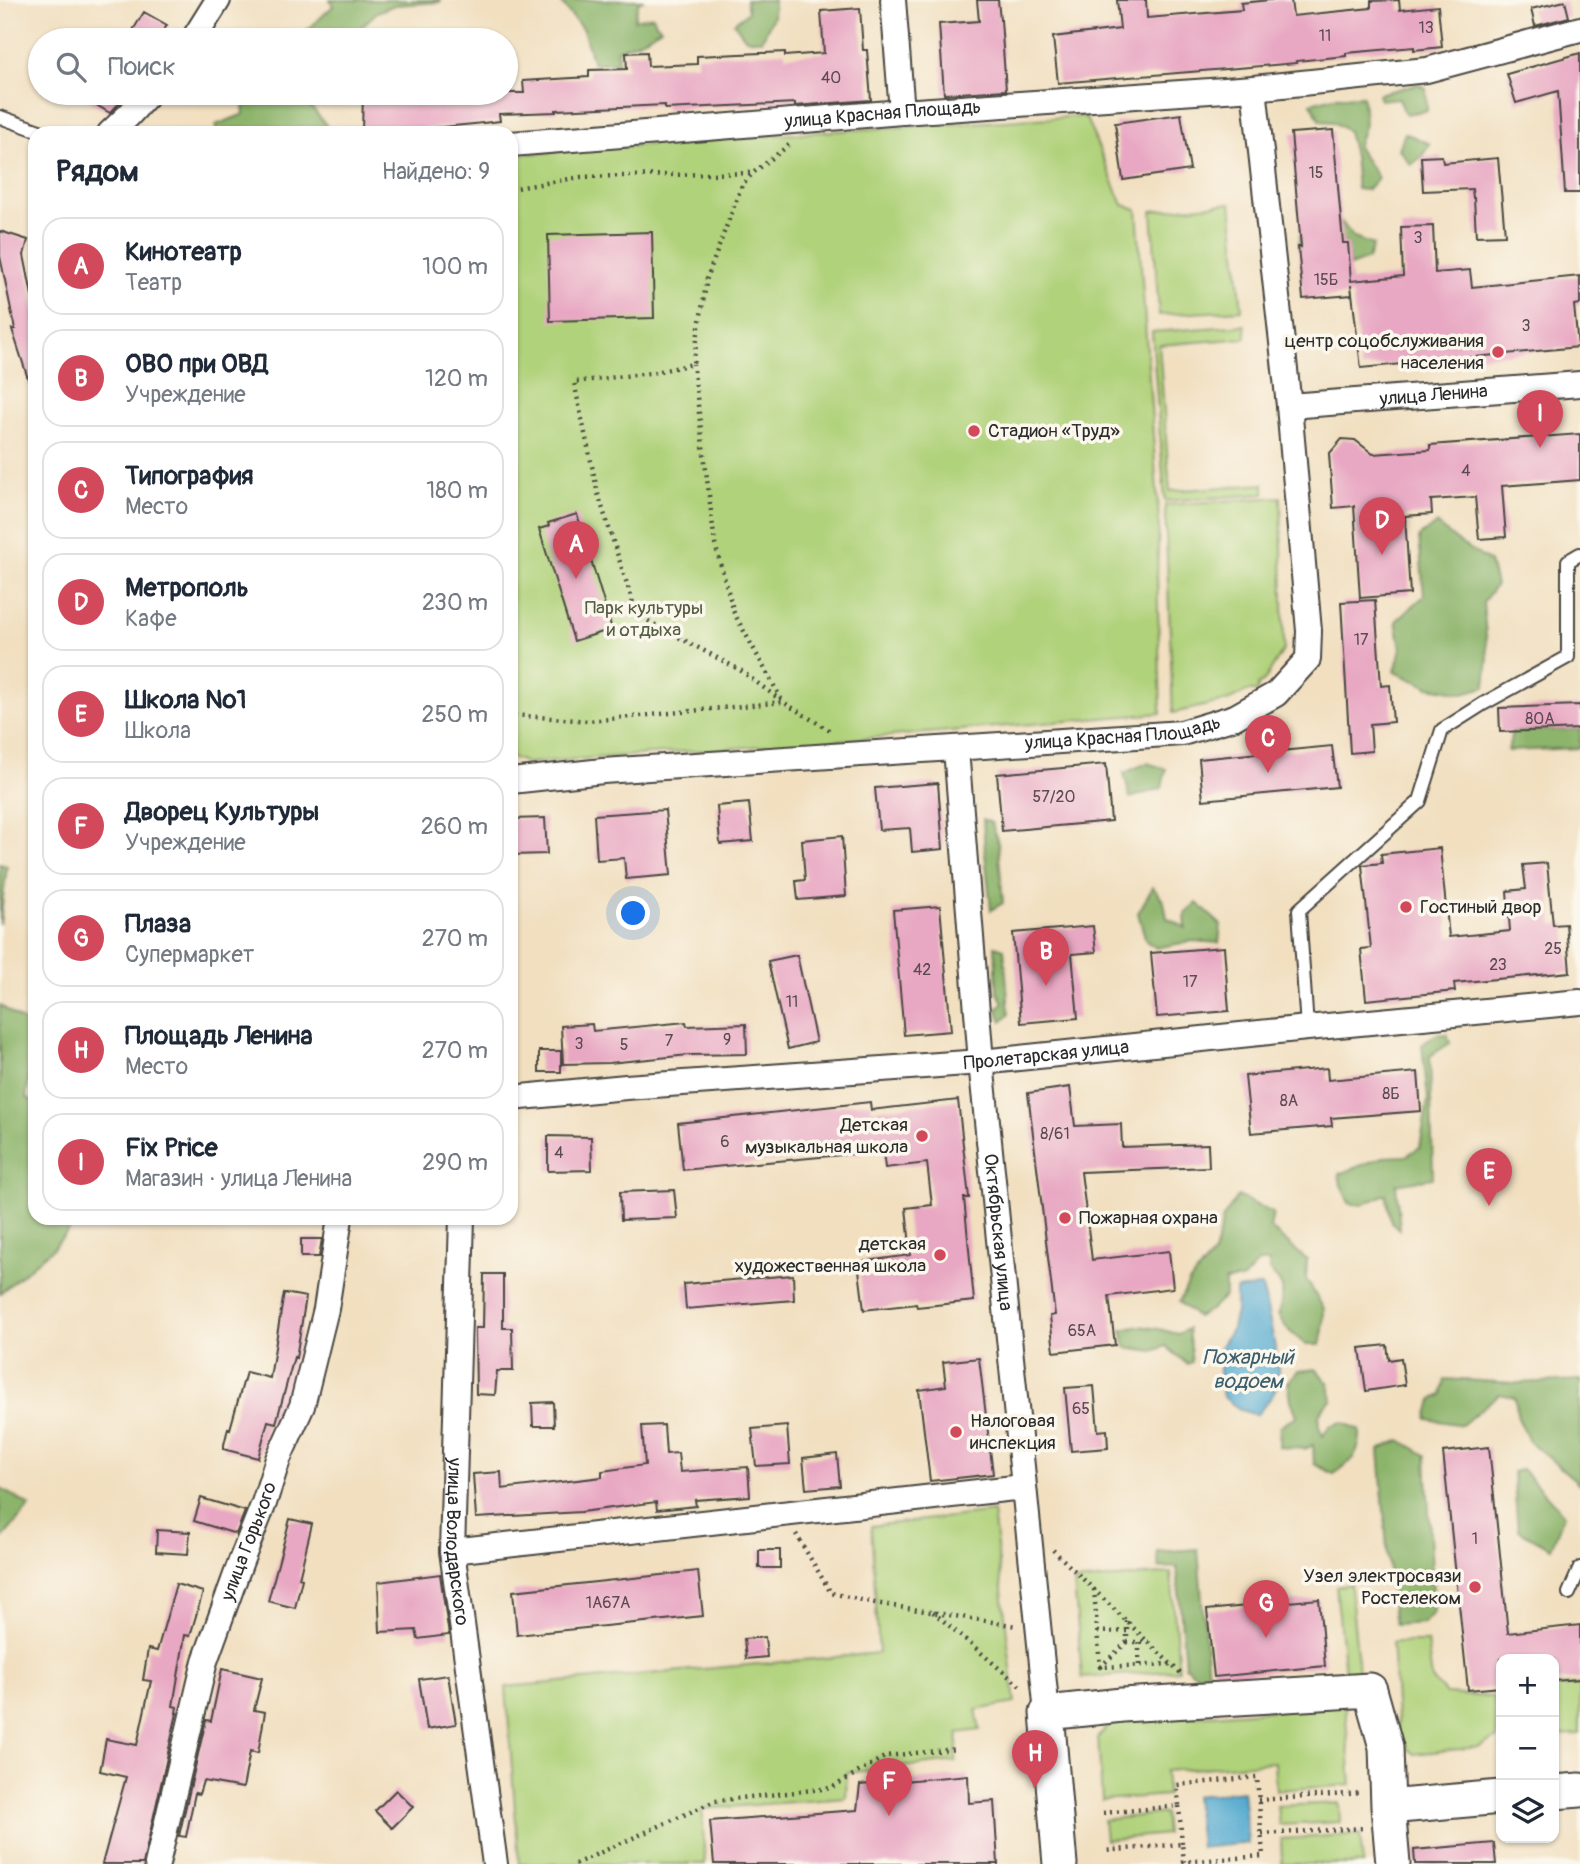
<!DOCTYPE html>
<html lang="ru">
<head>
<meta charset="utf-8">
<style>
	:root { --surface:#fff; --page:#f2f2f3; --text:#1f2937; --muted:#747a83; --line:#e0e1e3; --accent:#d1495b }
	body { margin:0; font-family:Pangolin,sans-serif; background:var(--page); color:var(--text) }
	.controls { position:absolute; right:21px; bottom:21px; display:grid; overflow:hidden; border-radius:14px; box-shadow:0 2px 5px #0004 }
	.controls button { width:63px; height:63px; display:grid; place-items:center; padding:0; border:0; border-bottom:2px solid var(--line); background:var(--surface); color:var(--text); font:35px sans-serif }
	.you { position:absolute; left:634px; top:914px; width:24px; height:24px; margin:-18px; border:5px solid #fff; border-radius:50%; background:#1a73e8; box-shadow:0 0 0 10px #1a73e833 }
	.badge { display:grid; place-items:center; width:46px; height:46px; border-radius:50%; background:var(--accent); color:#fff; font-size:23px; font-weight:700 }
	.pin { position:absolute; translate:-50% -58px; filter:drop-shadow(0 2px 4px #0008) }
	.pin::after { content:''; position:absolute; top:37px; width:24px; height:21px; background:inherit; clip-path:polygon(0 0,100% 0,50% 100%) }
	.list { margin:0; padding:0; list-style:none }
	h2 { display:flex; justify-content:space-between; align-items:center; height:91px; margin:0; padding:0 28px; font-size:30px }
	h2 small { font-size:23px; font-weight:400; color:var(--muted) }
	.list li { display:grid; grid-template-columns:46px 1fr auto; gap:21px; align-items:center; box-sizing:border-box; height:98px; margin:0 14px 14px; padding:0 14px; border:2px solid var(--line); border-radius:21px }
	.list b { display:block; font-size:26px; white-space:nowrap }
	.list p { margin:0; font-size:23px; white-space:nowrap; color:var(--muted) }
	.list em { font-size:23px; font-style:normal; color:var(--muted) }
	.icon { flex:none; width:38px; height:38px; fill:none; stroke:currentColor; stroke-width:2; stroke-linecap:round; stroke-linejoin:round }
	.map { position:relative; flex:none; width:1580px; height:1864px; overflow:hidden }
	.search { position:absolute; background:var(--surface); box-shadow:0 2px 5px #0004; left:28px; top:28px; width:490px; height:77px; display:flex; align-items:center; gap:18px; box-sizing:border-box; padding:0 24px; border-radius:38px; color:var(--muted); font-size:26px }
	.panel { position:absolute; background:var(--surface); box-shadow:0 2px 5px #0004; left:28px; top:126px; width:490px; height:1099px; border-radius:21px }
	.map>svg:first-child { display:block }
	.green { fill:#b0d27a; stroke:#6e7e52; stroke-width:2 }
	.forest { fill:#8cb46a; stroke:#5c704a; stroke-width:2 }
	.water { fill:#54aad0; stroke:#406a7e; stroke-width:2 }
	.building { fill:#e8a7c2 }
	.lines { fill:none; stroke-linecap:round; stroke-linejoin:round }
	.lane-casing { stroke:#494641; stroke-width:16 }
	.street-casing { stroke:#494641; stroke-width:28 }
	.secondary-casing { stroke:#494641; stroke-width:37 }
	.path { stroke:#494641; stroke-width:4.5; stroke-dasharray:2 5; stroke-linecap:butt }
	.lane { stroke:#fff; stroke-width:12 }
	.street { stroke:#fff; stroke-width:24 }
	.secondary { stroke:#fff; stroke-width:33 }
	.poi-dot { fill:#d1495b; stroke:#fbf7ec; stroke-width:2.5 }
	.labels { text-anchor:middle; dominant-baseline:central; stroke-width:7; stroke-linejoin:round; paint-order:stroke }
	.number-label { font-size:16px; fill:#5a4a51 }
	.street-label { font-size:19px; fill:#2b2b2b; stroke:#fbf7ec }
	.poi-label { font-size:19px; fill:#2b2b2b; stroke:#fbf7ec; text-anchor:end }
	.park-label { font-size:19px; fill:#535d43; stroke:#fbf7ec }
	.water-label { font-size:21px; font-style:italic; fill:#3b5e6d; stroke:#fbf7ec }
</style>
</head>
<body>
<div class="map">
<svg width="1580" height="1864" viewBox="0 0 1580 1864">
	<rect width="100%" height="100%" fill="#fbf7ec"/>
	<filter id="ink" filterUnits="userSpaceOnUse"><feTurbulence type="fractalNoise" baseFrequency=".0143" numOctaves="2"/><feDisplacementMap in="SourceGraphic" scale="14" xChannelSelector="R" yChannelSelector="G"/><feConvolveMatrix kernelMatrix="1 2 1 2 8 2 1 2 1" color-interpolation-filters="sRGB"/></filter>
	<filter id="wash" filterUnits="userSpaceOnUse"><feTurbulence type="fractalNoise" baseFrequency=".00686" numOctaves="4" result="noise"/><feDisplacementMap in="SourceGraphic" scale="28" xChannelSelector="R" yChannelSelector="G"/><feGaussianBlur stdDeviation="1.57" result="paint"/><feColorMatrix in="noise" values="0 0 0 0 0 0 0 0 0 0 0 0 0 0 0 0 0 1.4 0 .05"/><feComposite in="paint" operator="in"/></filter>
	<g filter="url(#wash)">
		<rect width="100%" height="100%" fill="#f1dfc0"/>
		<!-- green -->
		<path class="green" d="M1085,116L1123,205L1137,209L1159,520L1157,575L1161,713L844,740L526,763L511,757V155L803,133Z
			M1231,203L1242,310L1159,315L1152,211Z
			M1245,325L1246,338L1159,345L1170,491L1264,484V494L1165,501L1152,332Z
			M1281,497L1284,649L1264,681L1258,685V691H1247L1230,700L1173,713L1165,505Z
			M993,1512L1015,1703L976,1710L980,1730L958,1733L956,1761L847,1773L846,1798L702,1809L705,1864H519L506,1687L879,1653L871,1526Z
			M1171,1573L1179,1670L1082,1678L1074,1582Z
			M1350,1584L1359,1673L1345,1674L1336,1587Z
			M1392,1642H1427L1432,1679L1446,1694L1494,1697L1497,1738L1478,1747L1414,1754L1405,1747L1398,1734Z
			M1580,1684V1734L1554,1735V1687Z
			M1345,1705L1351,1785L1276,1790L1274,1762L1165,1771L1167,1795L1102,1800L1098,1737L1112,1722Z
			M1339,1803L1340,1822L1279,1825L1277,1806Z
			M1164,1813L1166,1834L1105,1840L1103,1820Z
			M1360,1834L1363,1864H1282L1281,1839Z"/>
		<!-- forest -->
		<path class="forest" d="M330,0H440V2L395,5L377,12L360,28L358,40H297L333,6Z
			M563,0H644L639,1L634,20L653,16L656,23L661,28L640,41L617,50L618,63H593L583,30L562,4Z
			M746,0H774L773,17L762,40L746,39L734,23L748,12Z
			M1418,84L1426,88L1427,111L1405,114L1399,98L1380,100L1378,94Z
			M242,93H343L338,99L309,105L325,123L329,133H216V125L244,114Z
			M1363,96L1365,124L1357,147L1378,178L1367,190L1357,189L1354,156L1348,131L1333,122L1320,121L1311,103L1334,97Z
			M1405,133L1430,144L1421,157L1411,165L1399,149Z
			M1340,220L1354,238L1373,245L1368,259L1350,266L1347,243L1299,247L1301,224Z
			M1436,524L1460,543L1490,562L1496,585L1483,602L1488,658L1485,687L1463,693L1429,687L1395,672L1401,648L1396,621L1424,596L1419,537Z
			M1580,729V748L1508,751L1512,731Z
			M1147,763L1166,769L1162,788L1130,798L1124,773Z
			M983,819L992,823L998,843L1003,903L991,910L985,853Z
			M0,864L7,866L0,924Z
			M1153,887L1164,902L1167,918L1186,928L1185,914L1197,903L1221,925L1219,943L1193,941L1156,948L1146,941L1138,913Z
			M995,946L1004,949L1009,1014L1002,1021L997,1009L1003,1003L997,991Z
			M0,1005L35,1030L26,1098L35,1102V1218H80L52,1249L0,1293Z
			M1447,1034L1450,1043L1430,1056L1433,1178L1396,1184L1400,1229L1391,1222L1386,1194L1362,1205L1349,1203L1341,1185L1339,1174L1383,1157L1406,1156L1420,1147L1428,1100L1422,1045L1435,1035Z
			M1238,1196L1273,1213L1270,1228L1307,1260L1306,1279L1324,1309L1323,1330L1320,1345H1306L1287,1329L1278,1315C1284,1290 1287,1289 1269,1270V1262H1259L1243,1279L1225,1281V1296L1213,1308L1197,1317L1179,1302L1189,1282L1214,1254L1223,1218Z
			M1140,1326L1159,1329L1178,1334L1188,1329L1192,1362L1187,1364L1166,1346L1153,1351L1126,1347L1122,1330Z
			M1316,1369L1329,1384L1332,1400C1317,1411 1315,1420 1323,1436L1329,1426L1342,1422L1360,1430C1361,1453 1352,1462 1334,1474L1314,1464L1313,1445L1305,1449L1279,1447L1280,1426L1297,1416L1291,1400L1288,1382L1298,1371Z
			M1445,1379L1517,1383L1580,1380V1484L1529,1441L1518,1418L1515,1397L1499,1394L1462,1425L1427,1419L1432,1400L1442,1395Z
			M1400,1440L1426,1455L1434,1612L1424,1623L1395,1625L1391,1597L1379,1450Z
			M1522,1469L1564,1515L1551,1548L1518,1530L1513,1472Z
			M0,1488L30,1506L0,1541Z
			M1198,1549L1208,1677L1194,1673L1185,1666L1177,1567L1159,1568L1157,1552Z"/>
		<!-- water -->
		<path class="water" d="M1262,1286C1266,1304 1282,1369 1278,1383C1273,1397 1265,1405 1256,1415L1241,1410L1223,1397L1219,1375V1349L1232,1328L1236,1311V1290Z
			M1243,1791L1248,1843L1200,1848L1195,1796Z"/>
		<g id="blocks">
			<!-- building -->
			<path class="building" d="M977,0H998L1000,20H1001L1006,90L944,94L939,24L979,21Z
				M1117,0H1146L1147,18L1242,10L1241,3L1270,0H1291L1293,16L1371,8V1L1399,0L1400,10L1438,6L1442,47L1414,50V47L1346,53V56L1296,61L1297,63L1058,83L1053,37L1120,29Z
				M1565,1L1569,17L1535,26L1531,9Z
				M860,8L863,50H867L871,100L795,106V103L665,109V105L556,110V112L499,114L500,121L474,124L380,133H362L363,93H387V96L423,93L424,102L470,97V93H524L523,81L589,77V70L627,69L626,53L647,52L648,66L697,64V56L785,52V56L824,53L821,11Z
				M144,12L167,25L158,40H127Z
				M1580,53V193H1565L1558,91L1516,103L1507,74Z
				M76,93H129L110,113Z
				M1181,114L1190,170L1123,180L1115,123Z
				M1333,130L1343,243H1348L1351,281L1403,276L1401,227L1433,226L1435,273L1470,270L1472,287L1580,276V304L1574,305L1578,347L1361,368L1351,285L1352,295L1303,299L1298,247H1301L1291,133Z
				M1442,156L1443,163L1498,158L1505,235L1476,236L1474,198H1473L1472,189L1423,191L1421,157Z
				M0,231L28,240L24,255L35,310V388H31L12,329H15L0,256Z
				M652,232L654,318L550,321L548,235Z
				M1580,434V480L1502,486L1506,537L1479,539L1475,497L1431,500L1432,514L1405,516L1410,594L1360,598L1354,506L1333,508L1329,454L1342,439L1355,440L1373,454L1430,450V445Z
				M577,514L612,629L574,641L539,529L549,526L548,523Z
				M1375,600L1381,686L1390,685L1393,722L1370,724L1372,751L1350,753L1341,602Z
				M1580,705V729L1500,732L1499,708Z
				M1332,746L1337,787L1203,800L1199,759Z
				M1106,764L1111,821L1002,831L997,774Z
				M938,783L943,849L912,852L910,828L879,830L875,788Z
				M749,803L753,841L720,844L717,806Z
				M665,810L671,875L626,879L624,858L597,860L594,815Z
				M545,818L547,854L511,855V819Z
				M842,836L846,896L798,900L796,881L805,880L802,840Z
				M1440,848L1449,937L1510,931L1507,891L1526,889L1523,865L1547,863L1553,925L1566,924L1570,972L1454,983L1455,991L1366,1000L1361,949L1371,948L1362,865L1382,863L1381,854Z
				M940,906L951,1031L904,1035L893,910Z
				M1093,926L1096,952L1072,954L1078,1018L1021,1023L1013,933Z
				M1224,947L1229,1011L1157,1017L1151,953Z
				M797,955L816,1042L788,1049L768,961Z
				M686,1022L687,1026L746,1024L747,1054L689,1055L609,1063L563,1064L561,1026L592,1024L593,1031Z
				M539,1051H561V1072H539Z
				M1327,1068L1328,1080L1418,1072L1421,1111L1331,1118L1332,1126L1251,1133L1245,1076Z
				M1070,1087L1075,1126L1121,1124L1122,1147L1208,1144L1209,1167L1081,1172L1092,1260L1169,1251L1173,1288L1109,1296L1115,1345L1054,1352L1050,1316L1055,1315L1028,1093Z
				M958,1100L969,1198H964L974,1301L917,1307L916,1304L864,1310L858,1262L911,1255L906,1208L932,1205L927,1163L885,1168L883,1151L683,1170L678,1123L870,1102L871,1110Z
				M548,1136L591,1137L592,1170L548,1171Z
				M674,1190L677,1218L621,1220L620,1192Z
				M301,1239H322L319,1257H301Z
				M484,1274H503V1328H512L513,1371H497L495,1395L476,1394L475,1328H483Z
				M793,1275L794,1300L686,1309L684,1284Z
				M284,1293L306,1297L296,1358L294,1357L276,1423L268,1421L258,1458L223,1449L228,1428L230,1429L246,1372L270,1378Z
				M1387,1345L1389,1360L1401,1358L1405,1385L1366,1391L1360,1348Z
				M979,1358L993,1474L930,1481L919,1390L946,1386L943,1362Z
				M1094,1386L1098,1431L1107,1430L1108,1448L1071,1451L1065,1388Z
				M553,1402L554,1426H533L532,1403Z
				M664,1425L666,1454L678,1453L680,1472L748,1467L750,1496L695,1500L696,1506L657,1510L656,1502L581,1512L476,1518L473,1474L501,1472L502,1489L602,1477V1471L645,1465L642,1426Z
				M787,1426L790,1464L756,1466L752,1429Z
				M1489,1447L1508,1633L1580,1625V1679L1554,1681V1659H1501V1687L1468,1690L1443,1452Z
				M837,1454L840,1486L806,1489L803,1458Z
				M201,1498L245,1511L236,1534L194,1521Z
				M290,1519L312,1524L299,1578L302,1579L295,1608L268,1601Z
				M157,1530L190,1532L188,1554L156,1552Z
				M759,1550H780V1568H759Z
				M698,1571L703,1616L517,1635L513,1591Z
				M440,1574L449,1635L418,1639L416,1630L380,1632L378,1582Z
				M176,1584L203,1592L190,1636L185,1635L173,1706L177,1707L176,1713H177L143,1864H102L126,1777L100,1771L106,1739L137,1745L151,1681L143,1680L148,1649L157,1651Z
				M1319,1599L1325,1666L1214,1677L1207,1610Z
				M765,1637L767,1657L746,1659L744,1639Z
				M222,1669L262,1678L254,1710L265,1712L258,1753L250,1751L243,1788L203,1781L199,1794L195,1793L186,1837L179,1836L206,1720L211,1721Z
				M448,1675L456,1724L427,1729L419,1679Z
				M968,1775L969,1803L994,1801L998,1864H714L710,1821L857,1810L860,1785Z
				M396,1790L413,1807L392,1828L375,1811Z
				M1494,1843L1496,1864H1415L1414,1850Z"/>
		</g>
	</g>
	<g filter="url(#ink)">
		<use href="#blocks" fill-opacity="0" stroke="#494641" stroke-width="2"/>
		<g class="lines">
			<defs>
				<path id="lane" d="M0,117L45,133
					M1307,1028L1299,910L1420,801L1442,730L1483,704L1568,657V561L1580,554
					M1569,1593L1580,1568"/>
				<g id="street">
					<path d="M893,0L902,112"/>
					<path d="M193,40L218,0"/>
					<path d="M110,133L129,115L149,93"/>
					<path id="s1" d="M511,144L902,112L1254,88L1427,70L1580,29"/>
					<path id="s2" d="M1289,406L1580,384"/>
					<path id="s3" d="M956,749L981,1062L1047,1713"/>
					<path id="s4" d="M511,781L603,771L1182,733L1235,717L1276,694L1308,659L1309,631L1289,406L1254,88"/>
					<path id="s5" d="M511,1098L626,1087L981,1062L1307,1028L1580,1002"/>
					<path id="s6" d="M462,1218L452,1551L495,1864"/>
					<path d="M452,1551L1023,1487"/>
					<path id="s7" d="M157,1864L205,1661L241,1561L264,1503L278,1459L302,1406L326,1309L340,1218"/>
				</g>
				<path id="secondary" d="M1554,1792L1580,1790
					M1388,1807L1501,1797
					M1060,1864L1047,1713L1122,1705L1370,1690L1386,1747L1388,1807L1393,1864"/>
			</defs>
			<!-- lane casing -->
			<use href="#lane" class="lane-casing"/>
			<!-- street casing -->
			<use href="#street" class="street-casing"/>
			<!-- secondary casing -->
			<use href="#secondary" class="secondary-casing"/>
			<!-- path -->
			<path class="path" d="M789,145L753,173L742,185L707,278L693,364L651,373L574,382L598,494L637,615L740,670L783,702L832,732
				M511,189L581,177L752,173
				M511,710L513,715L589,721L783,702L734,613L715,544L693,364
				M796,1534L831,1593L875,1603L1017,1626
				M1053,1550L1180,1673
				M1094,1589L1100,1667L1172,1664
				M933,1612L1020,1686
				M1127,1621V1642H1149
				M1097,1632L1127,1631
				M1139,1642V1665
				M1100,1667L1127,1642
				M1258,1800L1362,1793
				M1179,1806L1182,1844
				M1103,1813L1179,1806L1177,1785L1257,1777L1263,1856L1184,1862L1182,1844L1104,1851
				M1262,1834L1364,1828
				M575,1864L715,1801L831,1788L886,1756L957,1749"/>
			<!-- lane -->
			<use href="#lane" class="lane"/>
			<!-- street -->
			<use href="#street" class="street"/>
			<!-- secondary -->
			<use href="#secondary" class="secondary"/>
		</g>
	</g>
	<!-- markers -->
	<g class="poi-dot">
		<circle cx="1498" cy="352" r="7"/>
		<circle cx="974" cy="431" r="7"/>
		<circle cx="1406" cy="907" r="7"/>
		<circle cx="922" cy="1136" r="7"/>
		<circle cx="1065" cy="1218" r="7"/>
		<circle cx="940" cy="1255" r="7"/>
		<circle cx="956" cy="1432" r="7"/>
		<circle cx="1475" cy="1587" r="7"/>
	</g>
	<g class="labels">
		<!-- number labels -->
		<g class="number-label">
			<text x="1426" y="28">13</text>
			<text x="1325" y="36">11</text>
			<text x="831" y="78">40</text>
			<text x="1316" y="173">15</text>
			<text x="1418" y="238">3</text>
			<text x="1326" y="280">15Б</text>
			<text x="1526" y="326">3</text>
			<text x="1466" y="471">4</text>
			<text x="1361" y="640">17</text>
			<text x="1540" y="719">80А</text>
			<text x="1054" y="797">57/20</text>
			<text x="1553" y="949">25</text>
			<text x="1498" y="965">23</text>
			<text x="922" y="970">42</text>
			<text x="1190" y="982">17</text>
			<text x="792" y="1002">11</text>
			<text x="727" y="1040">9</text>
			<text x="669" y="1041">7</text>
			<text x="579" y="1044">3</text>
			<text x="624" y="1045">5</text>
			<text x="1391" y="1094">8Б</text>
			<text x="1289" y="1101">8А</text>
			<text x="1055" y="1134">8/61</text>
			<text x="725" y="1142">6</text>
			<text x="559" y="1153">4</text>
			<text x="1082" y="1331">65А</text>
			<text x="1081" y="1409">65</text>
			<text x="1475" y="1539">1</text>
			<text x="608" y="1603">1А67A</text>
		</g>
		<!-- street labels -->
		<g class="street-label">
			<text stroke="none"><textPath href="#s1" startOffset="373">улица Красная Площадь</textPath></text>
			<text stroke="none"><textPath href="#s2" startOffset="145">улица Ленина</textPath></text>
			<text stroke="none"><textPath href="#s4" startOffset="614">улица Красная Площадь</textPath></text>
			<text stroke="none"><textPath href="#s5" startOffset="537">Пролетарская улица</textPath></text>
			<text stroke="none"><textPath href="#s3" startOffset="485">Октябрьская улица</textPath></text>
			<text stroke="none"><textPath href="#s7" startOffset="336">улица Горького</textPath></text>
			<text stroke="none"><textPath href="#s6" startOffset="324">улица Володарского</textPath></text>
		</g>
		<!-- poi labels -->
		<g class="poi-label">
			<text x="1484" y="341">центр соцобслуживания<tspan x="1484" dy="22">населения</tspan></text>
			<text x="988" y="431" text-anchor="start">Стадион «Труд»</text>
			<text x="1420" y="907" text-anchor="start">Гостиный двор</text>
			<text x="908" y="1125">Детская<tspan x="908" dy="22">музыкальная школа</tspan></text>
			<text x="1079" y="1218" text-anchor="start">Пожарная охрана</text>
			<text x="926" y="1244">детская<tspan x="926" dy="22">художественная школа</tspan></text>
			<text x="970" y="1421" text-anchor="start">Налоговая<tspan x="970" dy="22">инспекция</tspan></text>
			<text x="1461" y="1576">Узел электросвязи<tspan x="1461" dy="22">Ростелеком</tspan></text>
		</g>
		<!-- park labels -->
		<g class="park-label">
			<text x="644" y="608">Парк культуры<tspan x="644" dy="22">и отдыха</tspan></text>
		</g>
		<!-- water labels -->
		<g class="water-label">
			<text x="1248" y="1357">Пожарный<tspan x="1248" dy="24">водоем</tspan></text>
		</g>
	</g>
</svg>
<div class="controls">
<button>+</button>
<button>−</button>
<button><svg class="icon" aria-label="layers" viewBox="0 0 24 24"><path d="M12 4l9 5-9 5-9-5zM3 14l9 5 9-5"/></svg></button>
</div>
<div class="you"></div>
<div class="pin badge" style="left:576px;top:579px">A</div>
<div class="pin badge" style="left:1046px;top:986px">B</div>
<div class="pin badge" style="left:1268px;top:773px">C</div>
<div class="pin badge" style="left:1382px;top:555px">D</div>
<div class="pin badge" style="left:1489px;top:1206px">E</div>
<div class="pin badge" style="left:889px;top:1816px">F</div>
<div class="pin badge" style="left:1266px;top:1638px">G</div>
<div class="pin badge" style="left:1035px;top:1788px">H</div>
<div class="pin badge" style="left:1540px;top:448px">I</div>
<div class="search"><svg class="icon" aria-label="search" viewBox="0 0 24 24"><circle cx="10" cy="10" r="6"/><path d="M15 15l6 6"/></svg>Поиск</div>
<section class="panel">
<h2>Рядом<small>Найдено: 9</small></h2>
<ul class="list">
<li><span class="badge">A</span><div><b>Кинотеатр</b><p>Театр</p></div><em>100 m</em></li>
<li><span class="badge">B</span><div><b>ОВО при ОВД</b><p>Учреждение</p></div><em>120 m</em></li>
<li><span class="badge">C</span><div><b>Типография</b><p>Место</p></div><em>180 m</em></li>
<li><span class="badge">D</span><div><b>Метрополь</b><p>Кафе</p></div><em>230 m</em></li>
<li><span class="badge">E</span><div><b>Школа №1</b><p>Школа</p></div><em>250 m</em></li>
<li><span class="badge">F</span><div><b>Дворец Культуры</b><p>Учреждение</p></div><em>260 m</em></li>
<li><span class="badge">G</span><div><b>Плаза</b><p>Супермаркет</p></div><em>270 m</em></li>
<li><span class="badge">H</span><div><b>Площадь Ленина</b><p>Место</p></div><em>270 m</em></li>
<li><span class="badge">I</span><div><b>Fix Price</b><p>Магазин · улица Ленина</p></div><em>290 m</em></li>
</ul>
</section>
</div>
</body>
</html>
